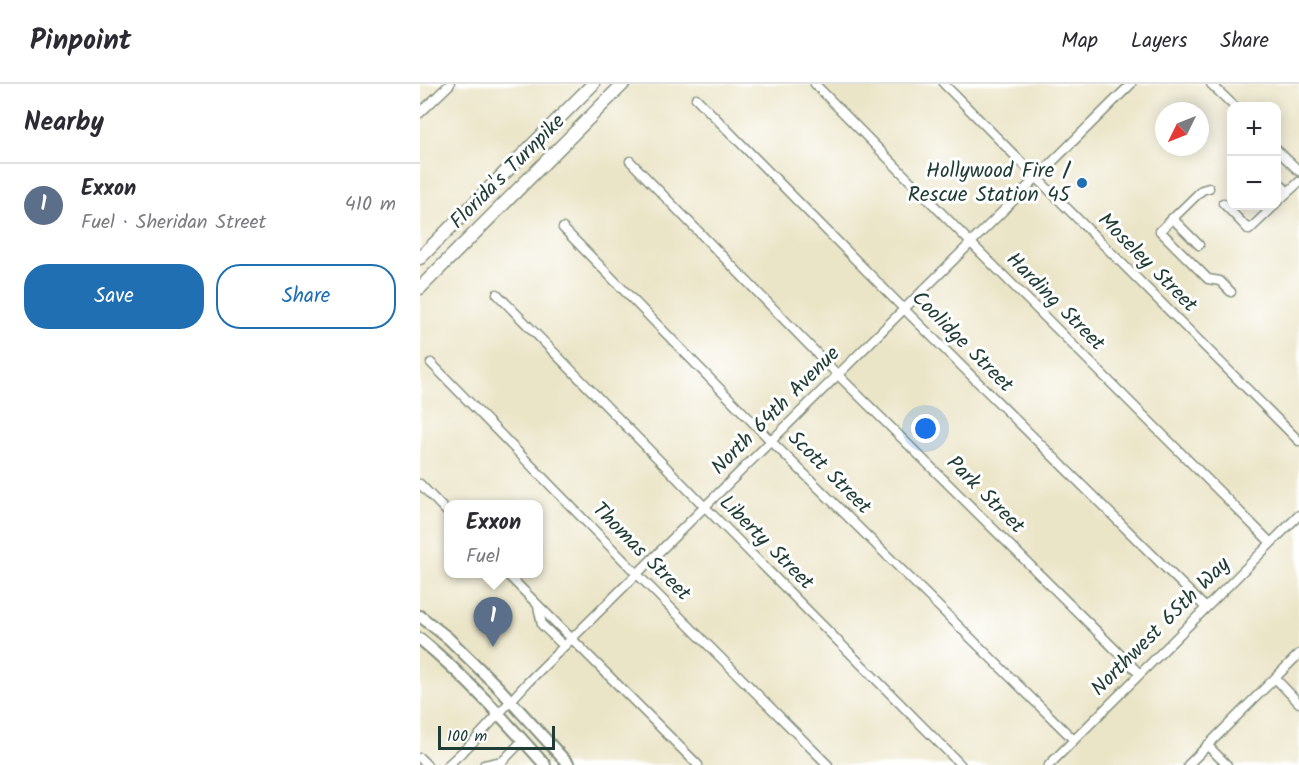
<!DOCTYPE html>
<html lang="en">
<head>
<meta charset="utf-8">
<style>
	:root { --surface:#fff; --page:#f2f2f3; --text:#2b2b33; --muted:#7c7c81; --line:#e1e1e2; --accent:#1f6fb2 }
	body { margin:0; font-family:Kalam,sans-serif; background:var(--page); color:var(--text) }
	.controls { position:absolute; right:18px; top:18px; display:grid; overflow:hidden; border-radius:12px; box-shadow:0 3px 15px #0003 }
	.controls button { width:54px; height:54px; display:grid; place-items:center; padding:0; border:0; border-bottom:2px solid var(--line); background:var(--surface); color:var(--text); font:30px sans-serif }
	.compass { position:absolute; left:735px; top:18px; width:54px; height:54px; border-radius:50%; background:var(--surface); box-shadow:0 3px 15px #0003; rotate:227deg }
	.scale { position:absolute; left:18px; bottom:15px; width:117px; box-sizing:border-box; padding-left:6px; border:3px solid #1f3d34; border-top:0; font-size:16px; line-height:21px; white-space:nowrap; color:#1f3d34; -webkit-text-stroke:4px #fff; paint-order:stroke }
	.you { position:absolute; left:506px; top:345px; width:21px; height:21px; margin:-15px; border:4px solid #fff; border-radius:50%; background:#1a73e8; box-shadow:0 0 0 9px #1a73e833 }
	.badge { display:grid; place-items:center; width:39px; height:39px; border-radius:50%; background:var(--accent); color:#fff; font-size:20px; font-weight:700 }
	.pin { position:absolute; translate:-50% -50px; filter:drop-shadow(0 2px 3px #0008) }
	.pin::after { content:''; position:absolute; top:32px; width:21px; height:18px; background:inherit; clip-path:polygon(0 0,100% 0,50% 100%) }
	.popup { position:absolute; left:24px; top:416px; width:99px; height:78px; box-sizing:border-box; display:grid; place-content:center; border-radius:12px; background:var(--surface); filter:drop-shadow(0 2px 4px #0005); font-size:20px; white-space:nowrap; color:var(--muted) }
	.popup b { font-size:22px; color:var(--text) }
	.popup::after { content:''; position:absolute; left:50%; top:100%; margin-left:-12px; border:12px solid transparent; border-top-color:var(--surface) }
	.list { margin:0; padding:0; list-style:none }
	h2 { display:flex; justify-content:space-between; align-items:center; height:78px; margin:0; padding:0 24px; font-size:26px }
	h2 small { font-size:20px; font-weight:400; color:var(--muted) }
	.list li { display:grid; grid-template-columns:39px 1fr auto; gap:18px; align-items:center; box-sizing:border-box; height:84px; padding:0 24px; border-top:2px solid var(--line) }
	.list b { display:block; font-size:22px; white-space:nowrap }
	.list p { margin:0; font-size:20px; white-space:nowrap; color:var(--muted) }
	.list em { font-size:20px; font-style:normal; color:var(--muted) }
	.actions { display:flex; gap:12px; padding:18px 24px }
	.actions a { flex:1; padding:14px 0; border:2px solid var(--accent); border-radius:24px; text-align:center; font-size:21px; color:var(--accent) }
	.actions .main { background:var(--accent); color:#fff }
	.map { position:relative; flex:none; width:879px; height:681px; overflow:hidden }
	header { display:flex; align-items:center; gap:36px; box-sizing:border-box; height:84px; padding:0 30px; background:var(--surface); border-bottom:2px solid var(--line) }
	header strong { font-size:28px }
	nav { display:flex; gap:33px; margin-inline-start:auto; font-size:21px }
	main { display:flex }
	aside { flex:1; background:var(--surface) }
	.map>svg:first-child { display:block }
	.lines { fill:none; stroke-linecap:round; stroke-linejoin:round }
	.minor-casing { stroke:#85917e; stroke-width:11 }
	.major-casing { stroke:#85917e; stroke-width:14 }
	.highway-casing { stroke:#85917e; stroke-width:15 }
	.minor { stroke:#fff; stroke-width:8 }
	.major { stroke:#fff; stroke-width:10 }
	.highway { stroke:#fff; stroke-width:12 }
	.poi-dot { fill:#1f6fb2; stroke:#fff; stroke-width:2 }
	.labels { text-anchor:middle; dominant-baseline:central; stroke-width:6; stroke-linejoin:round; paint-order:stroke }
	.poi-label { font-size:21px; fill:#1f3d34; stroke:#fff; text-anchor:end }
	.street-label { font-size:21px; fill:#1f3d34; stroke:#fff }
</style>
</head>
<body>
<header>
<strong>Pinpoint</strong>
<nav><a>Map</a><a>Layers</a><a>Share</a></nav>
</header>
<main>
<aside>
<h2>Nearby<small></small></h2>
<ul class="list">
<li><span class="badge" style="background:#5c6f8a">1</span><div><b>Exxon</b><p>Fuel · Sheridan Street</p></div><em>410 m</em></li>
</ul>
<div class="actions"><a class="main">Save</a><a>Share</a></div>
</aside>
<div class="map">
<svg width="879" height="681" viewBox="0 0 879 681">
	<rect width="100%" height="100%" fill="#fff"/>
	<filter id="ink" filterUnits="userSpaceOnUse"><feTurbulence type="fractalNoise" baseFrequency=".0167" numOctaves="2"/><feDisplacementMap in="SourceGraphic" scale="12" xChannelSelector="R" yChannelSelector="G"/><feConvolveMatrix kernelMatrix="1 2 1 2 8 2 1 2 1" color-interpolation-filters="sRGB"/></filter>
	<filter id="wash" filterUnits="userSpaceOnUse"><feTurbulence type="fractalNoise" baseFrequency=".008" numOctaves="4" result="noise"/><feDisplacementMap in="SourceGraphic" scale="24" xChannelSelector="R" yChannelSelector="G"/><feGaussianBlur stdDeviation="1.35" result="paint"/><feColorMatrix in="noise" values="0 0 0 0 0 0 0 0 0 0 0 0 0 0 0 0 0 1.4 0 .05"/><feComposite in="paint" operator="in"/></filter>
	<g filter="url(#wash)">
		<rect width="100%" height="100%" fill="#ebe5c8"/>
	</g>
	<g filter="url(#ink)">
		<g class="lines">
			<defs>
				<path id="minor" d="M395,0L551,159L851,459
					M524,0L617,94L879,357
					M791,0L814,22
					M276,14L484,225L786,524
					M0,29L30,0
					M856,65L879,87
					M210,77L418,291L720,590
					M856,96L868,108
					M789,104L782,106L740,147L788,195L800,197L811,208
					M803,119L829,146L854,122
					M856,119L879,98
					M752,134L779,161
					M143,144L351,357L654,656
					M77,210L285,423L541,681
					M11,279L217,490L408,681
					M0,400L28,429
					M87,490L278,681
					M118,522L122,541L144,562
					M855,594L879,619
					M787,661L807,681
					M0,674L7,681
					M28,681L54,657L107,599L711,0
					M64,681L83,677
					M79,681L103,656
					M629,681L879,431
					M768,681L879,570"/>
				<path id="major" d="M0,532L28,554L78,603L149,681
					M0,555C46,593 86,637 125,681"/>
				<path id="highway" d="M0,174L173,0
					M0,204L203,0"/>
			</defs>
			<!-- minor casing -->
			<use href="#minor" class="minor-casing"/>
			<!-- major casing -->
			<use href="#major" class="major-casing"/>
			<!-- highway casing -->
			<use href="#highway" class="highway-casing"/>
			<!-- minor -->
			<use href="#minor" class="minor"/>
			<!-- major -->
			<use href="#major" class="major"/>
			<!-- highway -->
			<use href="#highway" class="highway"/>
		</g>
	</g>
	<!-- markers -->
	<circle class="poi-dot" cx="662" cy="99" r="6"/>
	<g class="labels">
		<!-- poi labels -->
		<g class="poi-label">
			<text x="650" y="87">Hollywood Fire /<tspan x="650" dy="24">Rescue Station 45</tspan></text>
		</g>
		<!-- street labels -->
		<g class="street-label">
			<text transform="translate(88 88) rotate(-45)">Florida's Turnpike</text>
			<text transform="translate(727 179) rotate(45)">Moseley Street</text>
			<text transform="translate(635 218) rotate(45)">Harding Street</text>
			<text transform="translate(542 258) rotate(45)">Coolidge Street</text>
			<text transform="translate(356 327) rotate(-45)">North 64th Avenue</text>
			<text transform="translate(409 389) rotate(45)">Scott Street</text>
			<text transform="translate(565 411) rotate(45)">Park Street</text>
			<text transform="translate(346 459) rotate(45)">Liberty Street</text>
			<text transform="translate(221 468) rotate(45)">Thomas Street</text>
			<text transform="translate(741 543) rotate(-45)">Northwest 65th Way</text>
		</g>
	</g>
</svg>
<div class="controls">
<button>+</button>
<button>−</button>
</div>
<svg class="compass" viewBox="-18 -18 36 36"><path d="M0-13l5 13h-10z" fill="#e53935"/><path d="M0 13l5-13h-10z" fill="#7c7c81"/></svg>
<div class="scale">100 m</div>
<div class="you"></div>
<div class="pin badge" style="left:73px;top:563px;background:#5c6f8a">1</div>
<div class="popup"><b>Exxon</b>Fuel</div>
</div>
</main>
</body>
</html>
